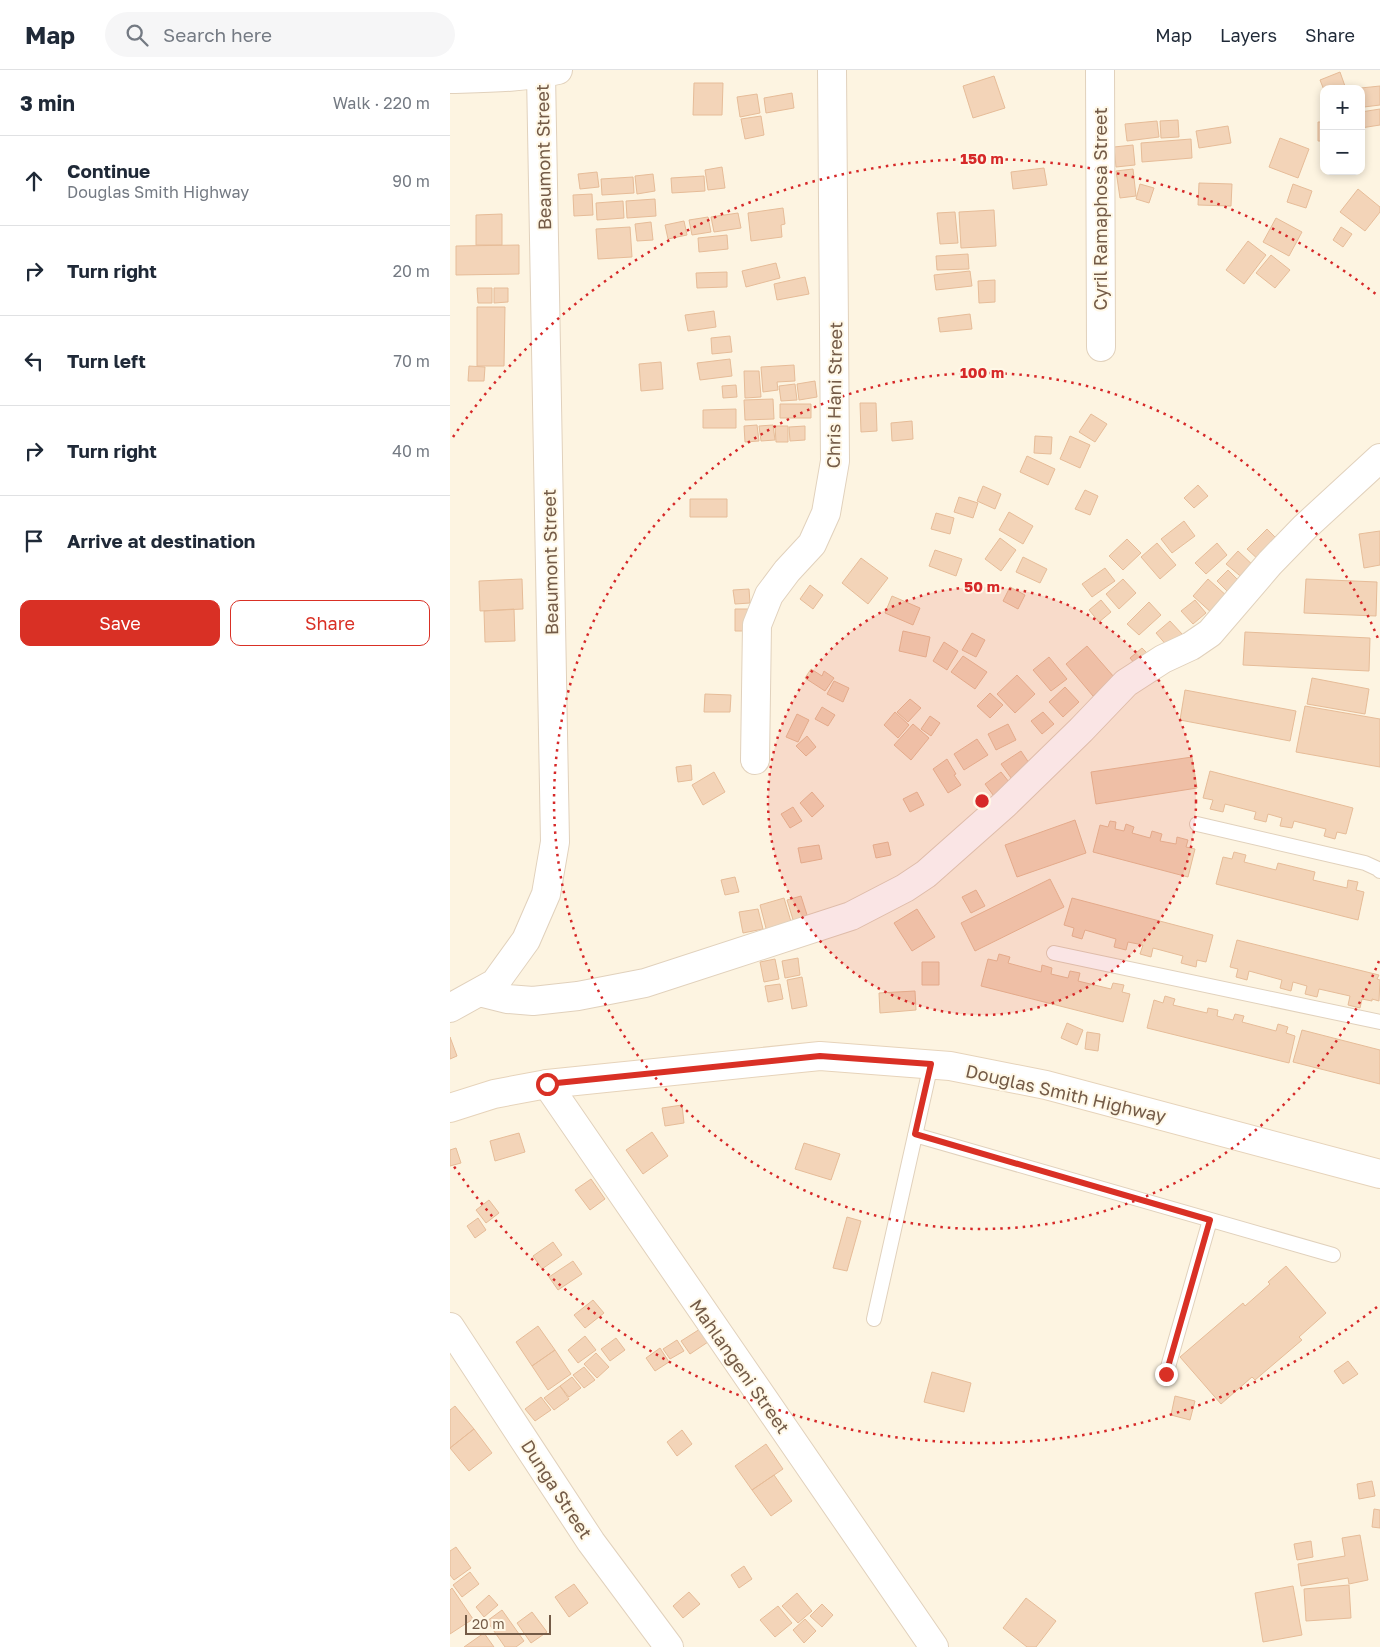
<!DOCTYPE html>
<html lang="en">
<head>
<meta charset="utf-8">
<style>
	:root { --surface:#fff; --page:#f6f6f7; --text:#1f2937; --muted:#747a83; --line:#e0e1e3; --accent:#d93025 }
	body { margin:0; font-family:"Golos Text",sans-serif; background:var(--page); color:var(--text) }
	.controls { position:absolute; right:15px; top:15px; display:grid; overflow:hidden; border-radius:10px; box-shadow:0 2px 8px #0003 }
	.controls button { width:45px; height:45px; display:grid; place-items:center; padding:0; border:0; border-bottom:1px solid var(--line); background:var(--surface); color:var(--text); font:25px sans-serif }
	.scale { position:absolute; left:15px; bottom:12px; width:86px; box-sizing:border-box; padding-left:5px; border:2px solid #745b47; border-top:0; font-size:14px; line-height:18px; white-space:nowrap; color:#745b47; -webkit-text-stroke:4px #fff8e7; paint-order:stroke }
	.stop { position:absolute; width:15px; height:15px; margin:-11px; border:4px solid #d93025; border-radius:50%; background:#fff }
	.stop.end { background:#d93025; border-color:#fff; box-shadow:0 1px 5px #0008 }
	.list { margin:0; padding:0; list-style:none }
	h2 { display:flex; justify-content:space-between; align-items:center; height:65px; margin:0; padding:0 20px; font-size:21px }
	h2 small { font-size:16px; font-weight:400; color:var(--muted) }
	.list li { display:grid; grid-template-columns:32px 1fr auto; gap:15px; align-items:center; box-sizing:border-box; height:90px; padding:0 20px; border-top:1px solid var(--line) }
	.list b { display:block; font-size:19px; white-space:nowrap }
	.list p { margin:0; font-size:16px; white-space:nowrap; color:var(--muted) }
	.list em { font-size:16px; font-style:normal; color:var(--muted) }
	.actions { display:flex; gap:10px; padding:15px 20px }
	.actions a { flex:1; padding:11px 0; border:1px solid var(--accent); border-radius:10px; text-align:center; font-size:18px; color:var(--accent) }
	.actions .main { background:var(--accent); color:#fff }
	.icon { flex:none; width:28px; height:28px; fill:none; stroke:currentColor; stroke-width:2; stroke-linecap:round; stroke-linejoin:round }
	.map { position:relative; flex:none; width:930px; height:1577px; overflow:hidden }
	header { display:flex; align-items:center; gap:30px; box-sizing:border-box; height:70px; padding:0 25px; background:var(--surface); border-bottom:1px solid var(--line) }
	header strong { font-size:24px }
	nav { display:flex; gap:28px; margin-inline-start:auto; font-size:18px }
	.search { width:350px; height:45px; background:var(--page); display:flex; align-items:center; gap:12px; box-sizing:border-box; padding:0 18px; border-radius:28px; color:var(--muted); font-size:19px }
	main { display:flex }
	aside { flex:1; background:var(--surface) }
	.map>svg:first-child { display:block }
	.building { fill:#f3d4b8; stroke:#e6bc98 }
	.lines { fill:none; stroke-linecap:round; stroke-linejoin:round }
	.lane-casing { stroke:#e1d1bc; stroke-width:16 }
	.street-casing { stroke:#e1d1bc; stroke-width:30 }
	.secondary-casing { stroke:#e6d3ba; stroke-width:30 }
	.lane { stroke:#fff; stroke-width:14 }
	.street { stroke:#fff; stroke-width:28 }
	.secondary { stroke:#fff; stroke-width:28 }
	.route { stroke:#d93025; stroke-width:6 }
	.ring { fill:none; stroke:#d62828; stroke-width:2.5; stroke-dasharray:2.5 5 }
	.labels { text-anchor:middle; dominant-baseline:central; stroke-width:4; stroke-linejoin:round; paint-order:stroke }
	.street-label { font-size:18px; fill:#745b47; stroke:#fff8e7 }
	.centre { fill:#d62828; stroke:#fff8e7; stroke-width:2.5 }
	.ring-label { font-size:15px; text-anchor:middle; font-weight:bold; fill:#d62828; stroke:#fff8e7; stroke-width:4; stroke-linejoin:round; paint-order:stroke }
</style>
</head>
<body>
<header>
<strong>Map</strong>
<div class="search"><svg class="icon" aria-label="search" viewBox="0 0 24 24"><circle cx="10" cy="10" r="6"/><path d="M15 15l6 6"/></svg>Search here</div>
<nav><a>Map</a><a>Layers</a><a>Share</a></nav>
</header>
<main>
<aside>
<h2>3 min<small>Walk · 220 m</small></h2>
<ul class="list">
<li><svg class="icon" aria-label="ahead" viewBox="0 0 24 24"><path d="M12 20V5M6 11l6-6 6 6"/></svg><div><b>Continue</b><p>Douglas Smith Highway</p></div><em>90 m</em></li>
<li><svg class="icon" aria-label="right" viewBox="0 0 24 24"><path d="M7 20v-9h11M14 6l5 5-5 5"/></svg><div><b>Turn right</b></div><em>20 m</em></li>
<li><svg class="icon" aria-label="left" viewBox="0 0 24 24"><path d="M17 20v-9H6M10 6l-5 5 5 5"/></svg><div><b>Turn left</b></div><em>70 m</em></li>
<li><svg class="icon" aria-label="right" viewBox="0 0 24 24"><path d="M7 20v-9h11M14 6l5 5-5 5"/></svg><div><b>Turn right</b></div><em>40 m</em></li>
<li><svg class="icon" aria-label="arrive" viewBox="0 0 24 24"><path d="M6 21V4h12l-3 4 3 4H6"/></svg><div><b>Arrive at destination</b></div></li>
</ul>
<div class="actions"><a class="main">Save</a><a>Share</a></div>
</aside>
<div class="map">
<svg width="930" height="1577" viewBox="0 0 930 1577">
	<rect width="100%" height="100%" fill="#fdf4e1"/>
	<!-- building -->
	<path class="building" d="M890,2L896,19L874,20L870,10Z
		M544,6L555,38L523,48L513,16Z
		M244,13H273L272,45H243Z
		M930,16V35L914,37L911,18Z
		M342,23L344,38L316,43L314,28Z
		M307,24L310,43L290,47L287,27Z
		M930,39V55L911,58V42Z
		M311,46L314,65L295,69L291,49Z
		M728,50L729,67L711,68L710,51Z
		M707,51L709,67L677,71L675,54Z
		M868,52H874V71H868Z
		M778,56L781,73L749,78L746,61Z
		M830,68L859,79L848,108L819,97Z
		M741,69L742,88L692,92L691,73Z
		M683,75L685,95L666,97L664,77Z
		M272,97L275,118L258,120L255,100Z
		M594,98L597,115L563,119L561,102Z
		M683,99L686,126L670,128L666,101Z
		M147,102L149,117L130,119L128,104Z
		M203,104L205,121L187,124L185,106Z
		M254,106L255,121L222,123L221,108Z
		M183,107L184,123L152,125L151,109Z
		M749,113L782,114L781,136L748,135Z
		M690,114L704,118L699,133L686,129Z
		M843,114L862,121L856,138L837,132Z
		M908,119L930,137V142L915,161L890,142Z
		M142,124L143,145L124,146L123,125Z
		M205,129L206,146L177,148L176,131Z
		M173,131L174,148L147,150L146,133Z
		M333,138L335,154L331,155L332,167L301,171L298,143Z
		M544,140L546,176L511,178L509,142Z
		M505,142L508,173L490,174L487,143Z
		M288,143L291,158L264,162L261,147Z
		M52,144V175H26V145Z
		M258,147L261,162L242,165L239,150Z
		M826,148L852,162L839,186L813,172Z
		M234,151L237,165L218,169L215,155Z
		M201,152L203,170L187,171L185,154Z
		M180,157L182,187L148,189L146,159Z
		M891,157L902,164L893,177L883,170Z
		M277,165L278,179L249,182L248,168Z
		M798,171L816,185L794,214L776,200Z
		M69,175V204L6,205V176Z
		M518,184L519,199L487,200L486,186Z
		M821,185L840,200L825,218L806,203Z
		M326,193L330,208L296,217L292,201Z
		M520,201L522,216L486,220L484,205Z
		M277,202V217L247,218L246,203Z
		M355,207L359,224L327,230L324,214Z
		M545,210V232L529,233L528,211Z
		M27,218H42V233H28Z
		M44,218H58V232L44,233Z
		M27,237H55L54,296H27Z
		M264,241L266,257L238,261L235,245Z
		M520,244L522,259L490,262L488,248Z
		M280,266L282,282L262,284L261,268Z
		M280,289L282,306L250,310L247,293Z
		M211,292L213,319L191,321L189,294Z
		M344,295L345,311L327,312L328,320L313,322L311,297Z
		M19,296L35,297L34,311H18Z
		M294,301H309L311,327L295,328Z
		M365,311L367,327L349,330L347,314Z
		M345,314L347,330L331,331L329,316Z
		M286,315L287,327L273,328L272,316Z
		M323,329L324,349L295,350L294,330Z
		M410,333H426L427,361L411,362Z
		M330,334H361V348H330Z
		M286,339V358H253V340Z
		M641,344L657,354L645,372L629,362Z
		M462,351L463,369L442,371L441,353Z
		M307,355L309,371L295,372L294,356Z
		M323,355L325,370L311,371L309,356Z
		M325,356H338V372H326Z
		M355,356V370L340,371L339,357Z
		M585,366L602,367L601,384L584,383Z
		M620,366L640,375L630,398L610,389Z
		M577,386L605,399L598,415L570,402Z
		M748,415L758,426L744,438L734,428Z
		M533,416L551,424L545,439L527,431Z
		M635,420L648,426L640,445L625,439Z
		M509,427L528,433L523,448L504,442Z
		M240,429H277V447H240Z
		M559,442L583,456L573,474L549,460Z
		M486,443L504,448L500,464L481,459Z
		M734,451L745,466L722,483L711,469Z
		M817,459L831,473L812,493L797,479Z
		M930,461V495L914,498L909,464Z
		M550,468L566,480L551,501L535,489Z
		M677,469L691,483L673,500L659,486Z
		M707,473L726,495L710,509L691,487Z
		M767,473L777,485L756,504L745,493Z
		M485,480L512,489L506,506L479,496Z
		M788,481L806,498L795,510L776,494Z
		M573,487L597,499L590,513L566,502Z
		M411,488L438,508L418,534L392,513Z
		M655,498L665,511L642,527L632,514Z
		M778,500L791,513L780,524L767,511Z
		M72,509L73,539L30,541L29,511Z
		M673,509L686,523L669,539L656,524Z
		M758,509L778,527L763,544L743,526Z
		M856,509L927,512L926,546L854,543Z
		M360,515L373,525L363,539L350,529Z
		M560,517L575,525L568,539L553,531Z
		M299,519L300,533L285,534L283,520Z
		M442,526L470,538L463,555L435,543Z
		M651,530L661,542L649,552L639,540Z
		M745,530L756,543L743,554L731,541Z
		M699,532L711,545L689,565L677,554Z
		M64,539L65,571L35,572L34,541Z
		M285,539H300L299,561H285Z
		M720,551L733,565L718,577L706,563Z
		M453,561L480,567L476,587L449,581Z
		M795,562L920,568L919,601L793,595Z
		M522,563L535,570L526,587L512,580Z
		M494,572L508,581L497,600L483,591Z
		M637,576L664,607L643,626L616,594Z
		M692,578L701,587L689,599L680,588Z
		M513,586L537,602L525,619L501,602Z
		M599,587L617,609L601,621L583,600Z
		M361,599L372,606L374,601L384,608L375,621L355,608Z
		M567,605L585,624L565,643L547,624Z
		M862,608L919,619L915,644L857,634Z
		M384,611L399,618L393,632L377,624Z
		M615,617L629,632L613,647L599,632Z
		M735,620L846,641L840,671L730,650Z
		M540,623L553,635L540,648L527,636Z
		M255,624L281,625L280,642H254Z
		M460,629L471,638L458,652L447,642Z
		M855,636L930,649V697L846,682Z
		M372,637L385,645L378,656L365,649Z
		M445,642L459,655L448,668L434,655Z
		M593,642L604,654L592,664L581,651Z
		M347,644L359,650L348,672L336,667Z
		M480,646L490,653L481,666L471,659Z
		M463,654L479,668L461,690L444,675Z
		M558,654L566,670L546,680L538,664Z
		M357,666L366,677L356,686L346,676Z
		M527,669L538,685L514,700L504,684Z
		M571,681L583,699L564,712L551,694Z
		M742,687L747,718L646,734L641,702Z
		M497,689L506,704L504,705L511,715L498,723L483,699Z
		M241,695L242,710L228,712L226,697Z
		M760,701L903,738L896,764L887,762L885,769L874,766L876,759L844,751L842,758L830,756L832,748L818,744L816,752L804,749L806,742L775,734L773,742L760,739L763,730L753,728Z
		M264,702L275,722L253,735L242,715Z
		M551,702L563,717L546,729L535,714Z
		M362,722L374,736L362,747L350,733Z
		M467,722L474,735L460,742L453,729Z
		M343,737L352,751L340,758L331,744Z
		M625,750L636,783L567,807L555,775Z
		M660,751L666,752L665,759L674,761L676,754L684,757L682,763L700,768L702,761L712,764L710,771L726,774L727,767L738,770L736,777L745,779L738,807L643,782L650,755L658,757Z
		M438,772L441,785L426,788L423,775Z
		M369,775L372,789L351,793L348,778Z
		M784,782L796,785L794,792L826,800L828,793L865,802L863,810L897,818L898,810L908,812L906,820L914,822L908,850L766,814L773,787L782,789Z
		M285,807L289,822L275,825L271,810Z
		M600,809L614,837L525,881L511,853Z
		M526,820L535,836L521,843L512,827Z
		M351,826L358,848L344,853L337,830Z
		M334,828L342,855L317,862L310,835Z
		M622,828L763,865L756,892L747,890L746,897L731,893L733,886L703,878L701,887L690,884L693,875L678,872L676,880L664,877L666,869L635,860L632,869L622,866L624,858L614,855Z
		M308,839L313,859L293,863L289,842Z
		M467,839L485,867L462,881L444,853Z
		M787,870L929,905L927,909L930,910L929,931L922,929V931L912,929L910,938L898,935L900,926L869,919L867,927L855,924L857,916L843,912L841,921L830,918L832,910L799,901L797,910L786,907L788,899L780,897Z
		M549,884L560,887L558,893L591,902L592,895L602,898L601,904L618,908L620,901L630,903L628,911L661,919L663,913L674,915L672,922L680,924L673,952L531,916L538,889L547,891Z
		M348,888L350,905L335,908L332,891Z
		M325,889L329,909L314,912L310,892Z
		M472,892H489V915H472Z
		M352,907L357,936L342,939L337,910Z
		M330,914L333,929L318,932L315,916Z
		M465,921L466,940L430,943L429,923Z
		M715,926L725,929L723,935L757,943L758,938L768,940L767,946L783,950L785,944L794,946L792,952L826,961L828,954L838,957L836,963L845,966L839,993L697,958L704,930L713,933Z
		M617,953L633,960L627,975L611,968Z
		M852,960L930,980V1014L843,992Z
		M637,962L650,964L648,981L635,979Z
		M0,967L7,986L0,989Z
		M232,1035L234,1053L215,1056L212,1038Z
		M202,1062L218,1086L193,1104L176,1080Z
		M69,1063L75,1082L45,1091L40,1071Z
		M354,1073L390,1084L381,1110L345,1099Z
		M6,1078L11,1093L0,1096V1080Z
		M141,1109L155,1129L140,1140L125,1120Z
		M39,1130L49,1143L36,1153L26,1140Z
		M397,1147L411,1151L397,1201L383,1198Z
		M28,1148L36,1160L25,1168L17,1156Z
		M103,1172L112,1185L92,1199L83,1186Z
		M123,1191L132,1204L108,1220L99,1207Z
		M836,1196L876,1243L849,1267L852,1270L805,1310L802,1307L771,1334L730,1287L793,1233L795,1236L820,1214L818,1212Z
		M143,1230L154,1243L135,1258L124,1245Z
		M88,1256L105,1280L82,1296L66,1272Z
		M250,1259L258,1272L240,1284L231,1271Z
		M135,1266L146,1280L128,1293L118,1280Z
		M166,1268L175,1280L160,1291L151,1279Z
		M227,1270L234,1281L220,1289L213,1279Z
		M210,1278L219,1292L205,1301L196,1288Z
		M105,1280L121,1304L98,1320L82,1296Z
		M146,1283L159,1297L147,1308L134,1294Z
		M898,1291L908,1304L893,1314L884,1301Z
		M134,1297L145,1310L134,1318L123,1305Z
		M482,1302L521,1313L514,1342L474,1332Z
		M122,1307L131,1318L119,1327L110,1316Z
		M110,1316L119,1329L104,1340L94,1328Z
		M725,1326L745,1331L740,1350L721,1345Z
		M91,1327L101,1340L85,1351L75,1339Z
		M5,1336L24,1359L0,1378V1340Z
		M24,1359L42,1383L19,1401L0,1378Z
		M232,1360L242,1374L227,1386L217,1372Z
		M316,1374L333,1399L302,1420L285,1396Z
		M324,1405L342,1431L321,1446L302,1420Z
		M922,1411L925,1426L909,1429L907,1414Z
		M924,1439L930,1440V1458L922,1457Z
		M910,1465L918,1510L899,1514L898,1508L851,1516L848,1494L895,1486L892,1468Z
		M861,1471L863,1487L847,1490L844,1474Z
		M6,1477L21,1498L4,1510L0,1505V1481Z
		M294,1496L302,1509L289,1518L281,1505Z
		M20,1502L29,1514L12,1527L3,1515Z
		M124,1514L138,1533L119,1547L105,1527Z
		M899,1515L901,1548L856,1551L854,1519Z
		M843,1516L852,1565L813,1572L805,1523Z
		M2,1518L23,1549L0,1564V1520Z
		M239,1522L250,1534L233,1548L223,1536Z
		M347,1523L362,1541L348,1553L332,1536Z
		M39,1525L48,1535L34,1547L26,1537Z
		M576,1528L606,1551L586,1577H577L553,1558Z
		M372,1534L383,1545L372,1557L360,1546Z
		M328,1536L342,1553L325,1567L310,1550Z
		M52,1540L74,1571L66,1577H55L37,1551Z
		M82,1542L97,1562L81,1573L67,1553Z
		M355,1549L366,1561L354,1573L343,1560Z
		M34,1563L44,1577H14Z"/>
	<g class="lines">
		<defs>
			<path id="lane" d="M747,754L915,793L928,799L930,801
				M604,883L930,952
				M465,1065L883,1185
				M424,1249L481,994
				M716,1304L760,1150"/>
			<path id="street" d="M650,0L651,277
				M0,9C36,8 73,8 108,0
				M305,690L307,555L319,525L337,501L362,474L376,443L385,391L382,0
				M29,922L57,929L83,931L128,926L195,913L401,846L455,818L476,804L555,734L631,660L676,613L713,589L741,576L760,563L820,493L855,457L930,388
				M0,938L45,913L76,870L96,824L105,772L91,4
				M97,1014L484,1577
				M0,1257L141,1472L219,1577"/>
			<path id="secondary" d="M0,1038L44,1024L97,1014L370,986L500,996L596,1015L930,1104"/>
		</defs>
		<!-- lane casing -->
		<use href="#lane" class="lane-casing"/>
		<!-- street casing -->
		<use href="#street" class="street-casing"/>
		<!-- secondary casing -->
		<use href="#secondary" class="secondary-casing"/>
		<!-- lane -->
		<use href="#lane" class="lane"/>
		<!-- street -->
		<use href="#street" class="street"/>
		<!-- secondary -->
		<use href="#secondary" class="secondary"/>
	</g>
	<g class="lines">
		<!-- route -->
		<path class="route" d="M97,1014L370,986L481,994L465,1064L760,1150L716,1304"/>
	</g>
	<!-- distance rings -->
	<circle cx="532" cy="731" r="214" fill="#d62828" fill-opacity=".12"/>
	<g class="ring">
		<circle cx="532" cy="731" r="214"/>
		<path d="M929 891A428 428 0 1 1 929 571"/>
		<path d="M927 1237A642 642 0 0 1 3 1095M3 367A642 642 0 0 1 927 225"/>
	</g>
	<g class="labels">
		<!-- street labels -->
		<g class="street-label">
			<text transform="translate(93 87) rotate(-91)">Beaumont Street</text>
			<text transform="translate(650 139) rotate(-90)">Cyril Ramaphosa Street</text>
			<text transform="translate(384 325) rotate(-89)">Chris Hani Street</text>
			<text transform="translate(100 492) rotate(-91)">Beaumont Street</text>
			<text transform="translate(616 1023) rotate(13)">Douglas Smith Highway</text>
			<text transform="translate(290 1296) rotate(55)">Mahlangeni Street</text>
			<text transform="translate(107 1419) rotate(57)">Dunga Street</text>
		</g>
	</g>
	<circle cx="532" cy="731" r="8" class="centre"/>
	<g class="ring-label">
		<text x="532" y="94">150 m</text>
		<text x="532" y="308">100 m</text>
		<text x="532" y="522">50 m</text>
	</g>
</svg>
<div class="controls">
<button>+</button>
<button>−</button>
</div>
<div class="scale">20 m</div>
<div class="stop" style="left:97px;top:1014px"></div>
<div class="stop end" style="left:716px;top:1304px"></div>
</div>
</main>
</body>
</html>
